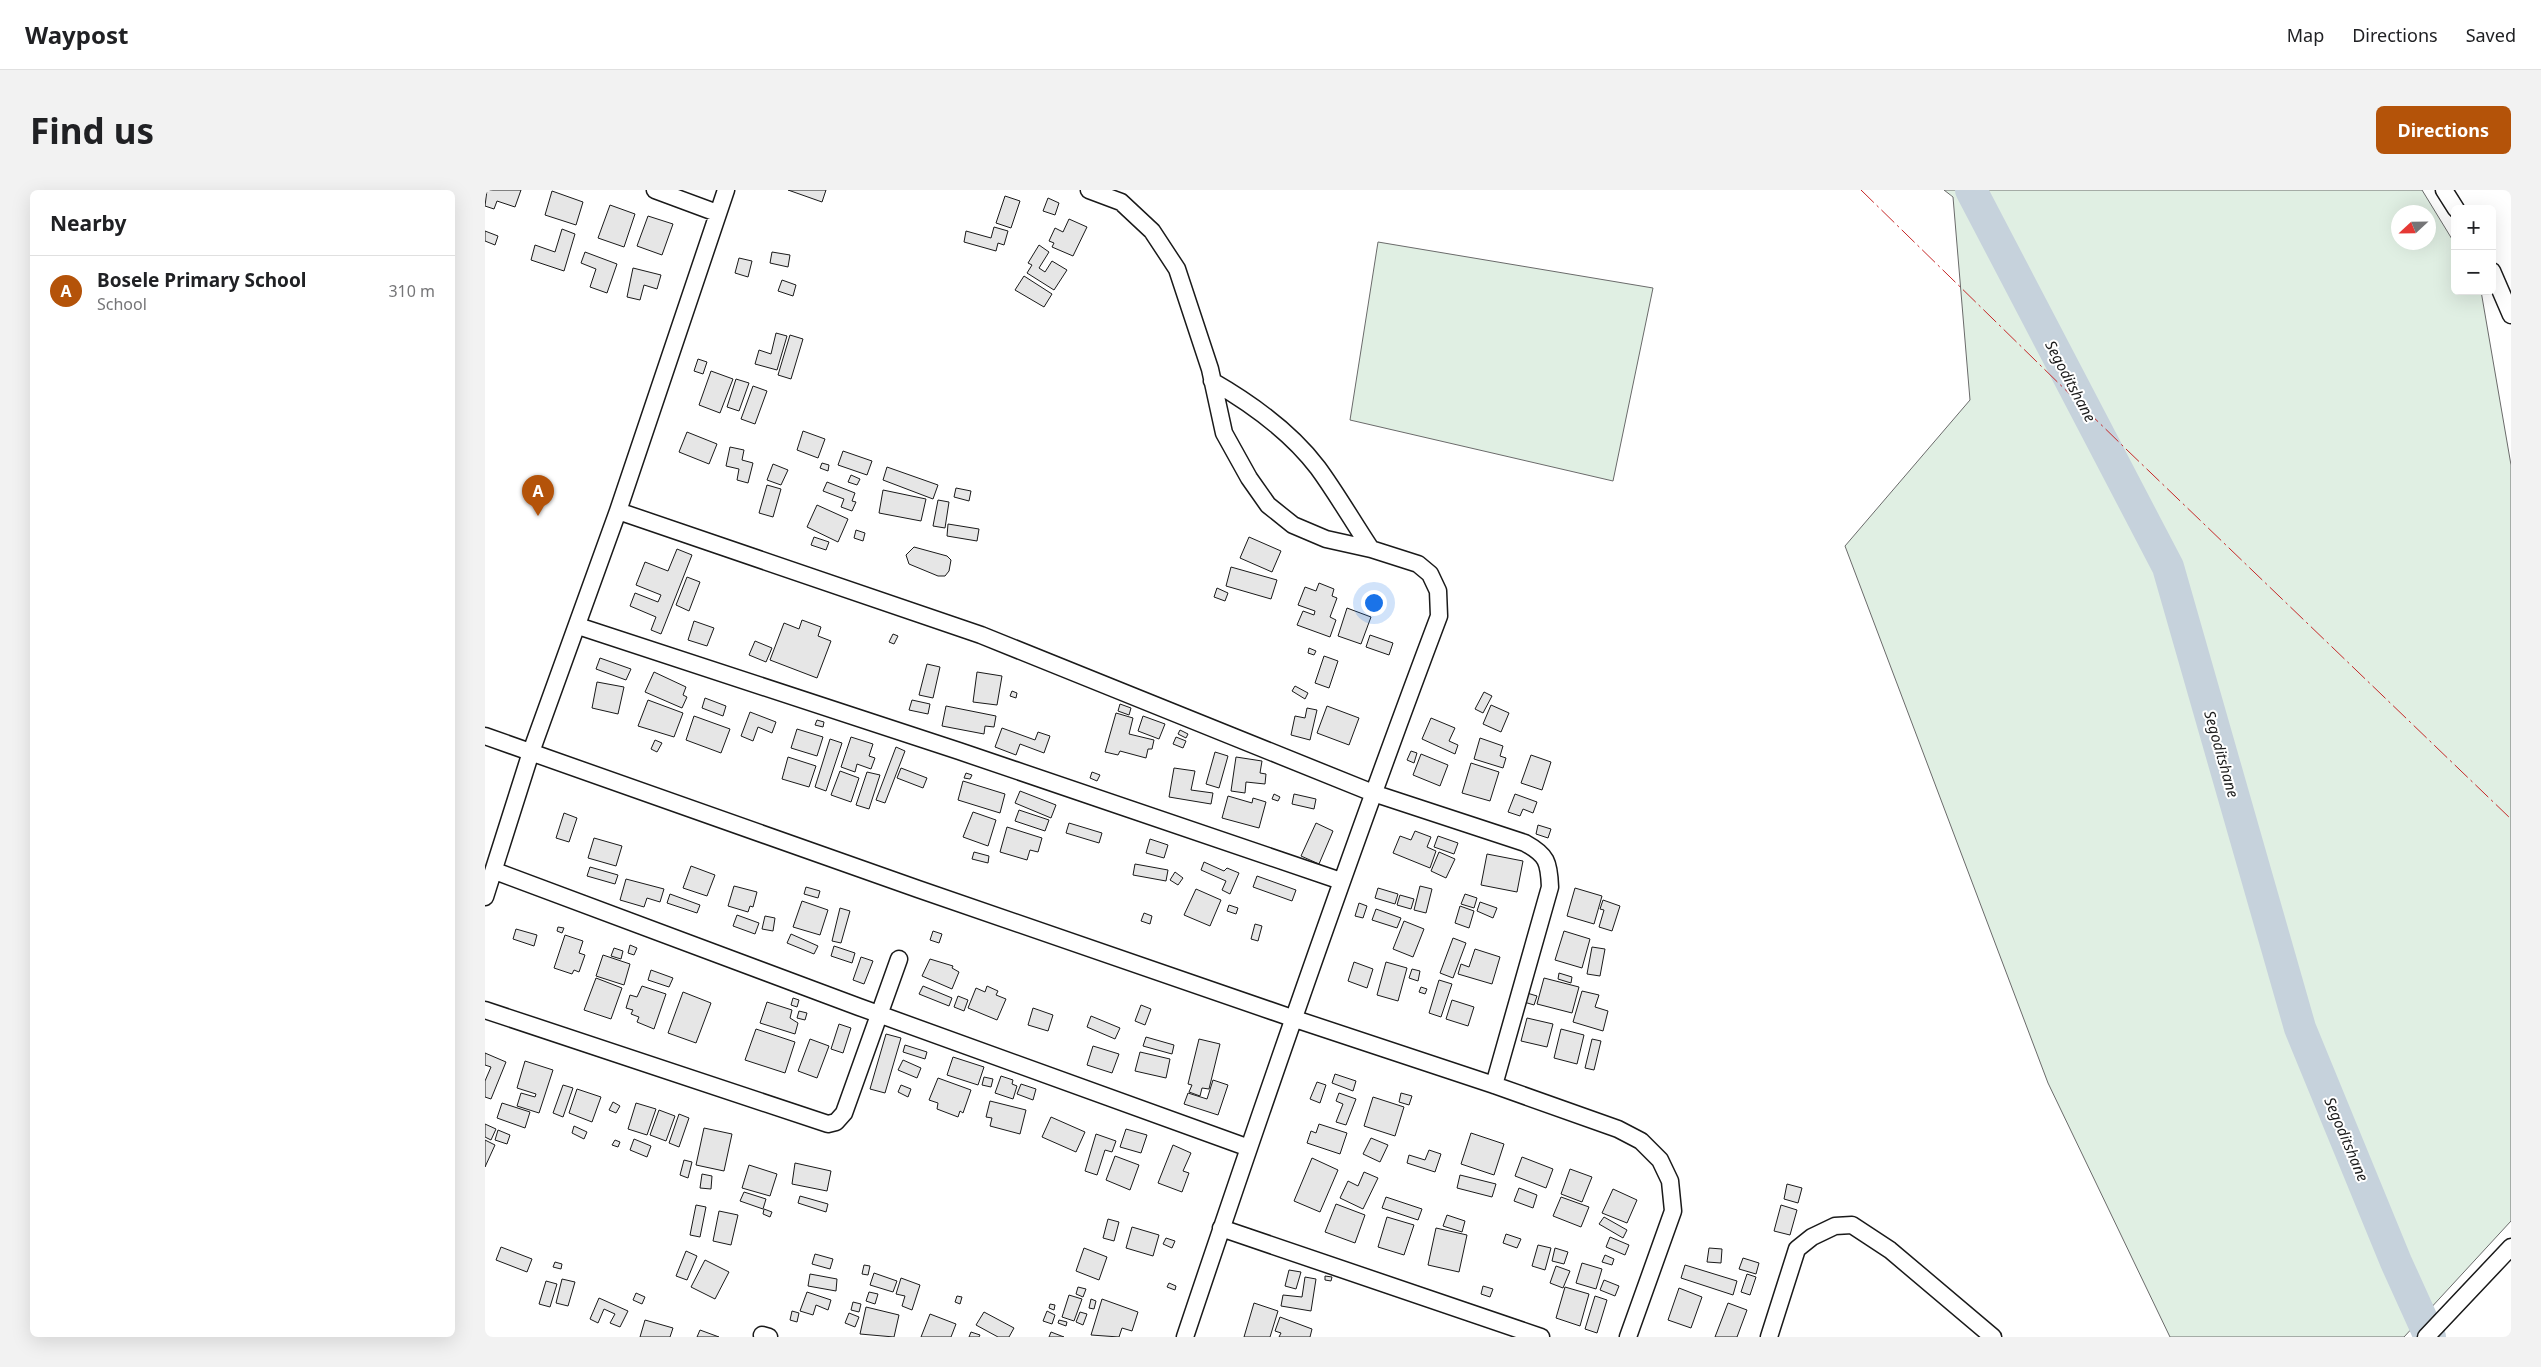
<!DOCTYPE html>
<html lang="en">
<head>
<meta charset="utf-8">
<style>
	:root { --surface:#fff; --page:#f2f2f2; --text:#202124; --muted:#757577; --line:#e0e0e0; --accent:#b45309 }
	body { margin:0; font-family:"Noto Sans",sans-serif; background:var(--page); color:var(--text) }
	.controls { position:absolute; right:15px; top:15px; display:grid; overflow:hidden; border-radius:8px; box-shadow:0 5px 20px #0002 }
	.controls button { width:45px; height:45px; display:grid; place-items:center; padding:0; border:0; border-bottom:1px solid var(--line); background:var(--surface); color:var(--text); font:25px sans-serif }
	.compass { position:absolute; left:1906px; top:15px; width:45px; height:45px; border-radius:50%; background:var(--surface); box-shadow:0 5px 20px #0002; rotate:248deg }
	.you { position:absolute; left:888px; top:412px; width:18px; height:18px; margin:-12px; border:4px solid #fff; border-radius:50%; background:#1a73e8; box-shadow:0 0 0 8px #1a73e833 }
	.badge { display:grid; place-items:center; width:32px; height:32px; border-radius:50%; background:var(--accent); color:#fff; font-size:16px; font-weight:700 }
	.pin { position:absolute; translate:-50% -41px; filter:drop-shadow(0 1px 2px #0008) }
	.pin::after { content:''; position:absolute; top:26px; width:18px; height:15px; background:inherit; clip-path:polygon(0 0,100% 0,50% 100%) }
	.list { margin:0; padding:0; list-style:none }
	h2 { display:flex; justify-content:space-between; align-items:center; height:65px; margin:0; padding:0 20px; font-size:21px }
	h2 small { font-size:16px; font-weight:400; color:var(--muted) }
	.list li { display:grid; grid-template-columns:32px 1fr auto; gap:15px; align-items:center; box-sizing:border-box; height:70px; padding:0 20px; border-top:1px solid var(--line) }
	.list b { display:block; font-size:19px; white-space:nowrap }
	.list p { margin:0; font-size:16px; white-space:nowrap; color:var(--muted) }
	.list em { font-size:16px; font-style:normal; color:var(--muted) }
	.map { position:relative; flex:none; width:2026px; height:1147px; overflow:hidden; border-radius:8px }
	header { display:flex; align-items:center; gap:30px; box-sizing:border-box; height:70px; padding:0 25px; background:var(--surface); border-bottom:1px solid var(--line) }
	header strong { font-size:24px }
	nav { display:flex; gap:28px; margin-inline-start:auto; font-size:18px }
	.intro { display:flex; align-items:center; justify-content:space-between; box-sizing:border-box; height:120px; padding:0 30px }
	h1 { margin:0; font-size:35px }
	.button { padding:12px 22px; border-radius:8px; background:var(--accent); color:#fff; font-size:18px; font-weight:700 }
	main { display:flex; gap:30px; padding:0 30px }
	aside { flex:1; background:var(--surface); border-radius:8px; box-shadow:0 5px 20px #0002 }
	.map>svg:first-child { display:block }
	.green { fill:#e0efe3; stroke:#6a6a6a; fill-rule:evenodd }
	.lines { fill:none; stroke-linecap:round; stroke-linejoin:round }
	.river { stroke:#c6d2dc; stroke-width:32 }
	.building { fill:#e6e6e6; stroke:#1a1a1a }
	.street-casing { stroke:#1a1a1a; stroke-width:19 }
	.street { stroke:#fff; stroke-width:16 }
	.power { stroke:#c62828; stroke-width:1; stroke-dasharray:18 4 2.5 4; stroke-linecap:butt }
	.labels { text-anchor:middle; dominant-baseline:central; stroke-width:4; stroke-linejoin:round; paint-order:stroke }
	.water-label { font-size:15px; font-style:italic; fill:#1a1a1a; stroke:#fff }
</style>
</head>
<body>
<header>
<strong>Waypost</strong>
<nav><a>Map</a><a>Directions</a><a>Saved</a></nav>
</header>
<div class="intro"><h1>Find us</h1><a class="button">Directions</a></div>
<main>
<aside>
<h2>Nearby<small></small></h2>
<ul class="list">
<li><span class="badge">A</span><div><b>Bosele Primary School</b><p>School</p></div><em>310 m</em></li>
</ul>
</aside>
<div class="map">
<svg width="2026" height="1147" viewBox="0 0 2026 1147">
	<rect width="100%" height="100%" fill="#fff"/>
	<!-- green -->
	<path class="green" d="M1459,0H1937L1970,54V101H1996L2026,275V1031L1919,1147H1685L1563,893L1360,356L1485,210L1468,7ZM1914,22H1944V52H1914Z
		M893,52L1168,98L1128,291L865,230Z"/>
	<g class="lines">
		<!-- river -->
		<path class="river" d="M1486,0L1683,377L1815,838L1911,1072L1945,1147"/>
	</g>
	<!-- building -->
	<path class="building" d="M2,0H36L30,17L12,11L9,19L0,16Z
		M303,0H341L337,12Z
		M67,1L98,12L91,35L60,25Z
		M520,6L535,11L526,38L511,33Z
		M563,8L574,13L570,25L558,21Z
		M125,15L150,24L139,57L113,48Z
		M163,26L188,34L177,65L152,56Z
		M584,29L602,37L588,66L567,57L569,53L564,51L570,38L578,42Z
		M509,37L523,41L519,55L513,53L511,61L479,52L481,41L506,48Z
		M77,39L90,44L79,81L46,70L50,55L70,62Z
		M0,41L13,46L10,55L0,51Z
		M554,55L564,62L554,78L560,82L567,71L582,80L569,100L542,83L547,75L543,73Z
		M100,62L132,74L122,103L105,97L111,79L96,73Z
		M287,62L305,65L303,77L285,73Z
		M254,68L267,71L263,87L250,83Z
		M148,78L176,85L172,99L159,95L155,110L142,107Z
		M539,86L567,104L559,117L530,100Z
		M297,90L311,95L308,106L293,101Z
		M291,143L302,146L292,180L270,174L274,160L286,164Z
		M305,145L318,149L306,189L293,185Z
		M213,169L222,172L218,184L209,181Z
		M226,181L248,189L235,223L214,215Z
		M251,189L264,193L254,221L242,217Z
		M268,196L282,201L270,234L256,229Z
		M318,241L340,249L333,268L312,260Z
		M202,242L232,254L224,274L194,262Z
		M245,257L259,260L257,270L268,273L263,293L252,290L254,279L241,276Z
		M358,261L387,271L382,285L353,275Z
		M337,273L344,275L343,281L335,278Z
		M288,274L303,280L296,295L282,290Z
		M402,277L453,295L448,309L398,290Z
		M366,285L375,289L372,295L363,292Z
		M342,292L370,303L367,311L371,312L367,321L356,317L359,309L338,301Z
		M282,295L296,299L288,327L274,323Z
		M471,298L486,301L484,311L469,307Z
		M398,300L441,309L436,331L394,323Z
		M453,310L464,312L460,338L448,336Z
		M332,315L363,329L353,352L322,337Z
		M463,334L494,339L492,351L462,346Z
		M371,340L380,343L378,351L369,348Z
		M329,347L344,352L341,360L326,355Z
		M764,347L796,361L787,382L755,368Z
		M429,357L462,366L466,370L464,381L460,386H453L424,374L421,365Z
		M192,359L207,365L176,444L166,440L171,427L145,416L150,403L173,412L176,405L151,395L160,372L183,381Z
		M746,377L792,390L786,409L741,396Z
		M202,387L215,392L204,421L191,415Z
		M834,393L849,399L847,406L852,408L845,427L851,430L845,447L812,435L818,421L829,425L830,421L813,415L820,397L831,401Z
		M732,398L743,403L740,411L729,407Z
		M862,418L886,427L876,454L853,446Z
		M317,430L336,437L333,446L346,451L332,488L285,470L299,433L314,439Z
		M209,431L229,438L222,456L203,450Z
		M408,444L413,446L409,454L404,452Z
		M885,445L908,453L904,465L881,457Z
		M270,451L287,458L281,472L264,465Z
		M824,458L831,461L829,465L823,463Z
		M839,466L853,471L844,498L830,493Z
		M115,468L146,479L141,490L111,479Z
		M442,474L455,477L448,508L434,505Z
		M169,482L201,497L198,505L202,507L197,518L160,502Z
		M492,482L517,486L512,515L488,512Z
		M112,492L139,497L133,524L107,518Z
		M810,496L823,503L820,509L807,501Z
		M527,501L532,503L531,508L525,506Z
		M999,502L1007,506L998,523L990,519Z
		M220,508L241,516L238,526L217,518Z
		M163,510L198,523L189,547L153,536Z
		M427,510L445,514L443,524L424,520Z
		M635,514L646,518L644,525L633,521Z
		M1006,515L1024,523L1016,542L998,534Z
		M461,516L511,526L509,537L500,536L499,544L457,536Z
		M842,516L874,528L864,555L832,543Z
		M822,518L832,520L825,550L806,545L810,526L820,528Z
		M265,522L291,532L287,543L273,537L268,551L256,546Z
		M631,523L648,528L644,544L669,550L667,559H663L661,568L635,561L633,565L620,562Z
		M209,526L245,539L236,563L201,550Z
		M658,526L680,534L674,549L653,541Z
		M946,528L970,538L964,551L973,555L970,564L937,549Z
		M332,530L339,532L338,537L330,535Z
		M517,538L550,550L553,542L565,546L559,563L535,554L531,565L510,557Z
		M312,539L338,547L332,566L306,558Z
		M695,540L703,544L701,548L693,544Z
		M366,547L388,554L384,566L390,568L386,579L372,574L370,582L356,577Z
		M691,547L701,551L698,558L688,554Z
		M995,548L1018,556L1015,566L1021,568L1018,578L989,569Z
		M345,549L357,553L341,601L330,597Z
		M170,550L177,553L172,562L166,559Z
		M411,557L420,561L400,613L391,610Z
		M926,561L932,563L929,573L922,570Z
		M730,562L743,566L734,598L721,594Z
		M936,564L963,575L955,596L928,585Z
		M1046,565L1066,572L1057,600L1036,593Z
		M303,567L331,576L324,597L297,589Z
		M751,567L777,571L775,583L781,584L780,594L761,592L760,603L746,601Z
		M986,573L1014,582L1005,611L977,603Z
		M416,578L442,588L438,598L412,588Z
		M689,578L710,581L706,600L728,603L726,614L684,607Z
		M355,581L374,588L366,612L346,605Z
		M382,582L395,585L384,619L371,615Z
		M607,582L615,585L612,591L605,588Z
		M481,583L487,585L485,589L479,588Z
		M478,591L520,604L515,623L473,610Z
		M535,601L571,615L566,628L530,613Z
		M789,604L795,607L793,611L787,609Z
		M809,604L831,609L829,619L807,614Z
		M1030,604L1052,612L1048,623L1038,619L1035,626L1023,622Z
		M743,606L767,613L768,608L781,612L774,638L737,628Z
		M534,620L564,630L560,641L530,631Z
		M488,622L511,630L503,656L478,647Z
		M79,623L92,628L84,652L71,648Z
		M584,633L617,643L614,653L581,643Z
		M831,633L848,641L834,674L816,666Z
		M1053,635L1066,639L1063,648L1051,644Z
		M522,637L557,648L553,662L545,660L542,670L515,662Z
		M930,641L946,647L942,657L951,661L945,678L908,663L915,646L926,650Z
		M953,646L973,653L969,664L949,657Z
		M109,648L137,656L131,676L103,668Z
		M665,649L683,655L679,668L661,663Z
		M489,662L504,666L503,673L487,669Z
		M954,662L970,669L961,688L946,681Z
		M1002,664L1038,671L1032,702L996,695Z
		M719,672L739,681L742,678L754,683L745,704L737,700L741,691L716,680Z
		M650,674L683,680L681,691L648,685Z
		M206,676L230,685L222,706L198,698Z
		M105,677L133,685L130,694L102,686Z
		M690,682L698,688L693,695L685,690Z
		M772,686L811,700L807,711L768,697Z
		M141,689L179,699L175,712L162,708L159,717L135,710Z
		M249,696L272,702L268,717L265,716L263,722L243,716Z
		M935,696L947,699L941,723L929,720Z
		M321,697L335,701L333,708L319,704Z
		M893,698L913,704L910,714L890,708Z
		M1090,698L1117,706L1109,734L1082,726Z
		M711,699L736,710L725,736L699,725Z
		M185,704L215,715L212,723L182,713Z
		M980,704L992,708L989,718L976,714Z
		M915,705L929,709L926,719L912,715Z
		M1118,710L1135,716L1127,741L1114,737L1119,720L1115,719Z
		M317,711L343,720L335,745L308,737Z
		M995,712L1012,718L1008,728L992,721Z
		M874,713L882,716L878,728L870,726Z
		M744,715L753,718L751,724L742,721Z
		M975,716L989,721L984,738L970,733Z
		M355,718L365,721L356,753L347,751Z
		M891,719L916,728L912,738L887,730Z
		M659,723L667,726L665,734L656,731Z
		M252,725L274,733L270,744L248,736Z
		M280,726L290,728L288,741L277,739Z
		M919,731L939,739L928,767L908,759Z
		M770,734L777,736L773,751L766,749Z
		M73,737L79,738L77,743L72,741Z
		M31,739L52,745L49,756L28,749Z
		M448,741L457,744L454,753L445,750Z
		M1079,741L1105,749L1097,778L1070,770Z
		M306,744L333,756L329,764L302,753Z
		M80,745L98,751L94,763L100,765L94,782L89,780L87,784L69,778Z
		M968,748L981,753L968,788L955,783Z
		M145,755L152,758L149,765L143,763Z
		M349,756L370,763L367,773L346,766Z
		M1107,757L1120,759L1115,786L1102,784Z
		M129,758L138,761L136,769L126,766Z
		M990,759L1015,767L1007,794L973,784L976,774L984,777Z
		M118,765L145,774L139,795L111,786Z
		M376,767L388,771L379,794L368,790Z
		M445,769L468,776L467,778L474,782L467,799L437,786Z
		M869,772L888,779L882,798L863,791Z
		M901,772L922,778L913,811L892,805Z
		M927,779L935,781L933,791L924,788Z
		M166,780L188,788L184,797L163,790Z
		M1074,783L1087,787L1086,793L1073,789Z
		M111,788L137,798L126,829L99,820Z
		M1059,788L1094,797L1087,823L1052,814Z
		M954,790L967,794L956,827L944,823Z
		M157,796L181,804L169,839L152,832L154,827L146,824L148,820L141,818L145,805L152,807Z
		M438,796L467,808L464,816L434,804Z
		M502,796L513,801L511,805L521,809L512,830L483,818L491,798L500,802Z
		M936,797L942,799L940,804L934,802Z
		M1097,801L1114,805L1110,817L1123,821L1118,841L1088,832Z
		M198,802L226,813L211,853L183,843Z
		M1042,803L1052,806L1049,815L1039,812Z
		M473,806L483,810L479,821L469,817Z
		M308,808L314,810L312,817L306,815Z
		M967,810L989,817L983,836L961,829Z
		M282,812L307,820L305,828L313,833L310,844L275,833Z
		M656,815L666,819L660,835L650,831Z
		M548,818L568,825L563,841L543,835Z
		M314,821L322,823L320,830L312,828Z
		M606,826L635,838L630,849L602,837Z
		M1042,828L1068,834L1062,857L1036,851Z
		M354,834L366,838L358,863L346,859Z
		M271,839L310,852L300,883L260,870Z
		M1076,839L1099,845L1092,874L1069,868Z
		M401,844L416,848L400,903L385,899Z
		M661,847L689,855L687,864L658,856Z
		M325,849L344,856L332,888L313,881Z
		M714,849L735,854L724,899L717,898L715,906L704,902L707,895L703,894Z
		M1107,849L1116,851L1109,880L1100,878Z
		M420,855L442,862L440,869L418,862Z
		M608,856L634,864L627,883L602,875Z
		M655,862L685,869L681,888L650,881Z
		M0,863L21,872L6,909L0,907V891L6,877L0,875Z
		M468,867L499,877L493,895L462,885Z
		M418,870L436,878L432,888L413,880Z
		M40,871L68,880L54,923L32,916L36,903L50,907L51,904L32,898Z
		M850,884L871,891L868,901L847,893Z
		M516,886L528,890L527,894L532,896L528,909L510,903Z
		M499,887L508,889L506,897L497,895Z
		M453,888L486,900L478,923L475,921L473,927L452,919L453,913L444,910Z
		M728,890L743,895L733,925L699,914L703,903L722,909Z
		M832,892L841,895L835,913L825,909Z
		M536,894L551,899L548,910L532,904Z
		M78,895L88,898L78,927L68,923Z
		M416,895L426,899L423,907L413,902Z
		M92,899L116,907L107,932L84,923Z
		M854,903L871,909L861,935L851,932L858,914L851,911Z
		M916,903L927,906L924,915L914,912Z
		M888,907L919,917L910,946L879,936Z
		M505,911L541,920L535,944L505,936L507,928L501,927Z
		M128,912L135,916L131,923L124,920Z
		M17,913L45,922L40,938L12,928Z
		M151,913L171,919L162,945L143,939Z
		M174,920L190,926L181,951L165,945Z
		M194,924L204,928L194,957L184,953Z
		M566,927L600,942L591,962L557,947Z
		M0,934L11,939L6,950L0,947Z
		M834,934L862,943L855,964L822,953L826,941L831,943Z
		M89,936L102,942L99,949L87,943Z
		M219,938L247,944L239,981L211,975Z
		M641,939L662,945L656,963L635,957Z
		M13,940L25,945L22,954L10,950Z
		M986,943L1019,954L1009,985L976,974Z
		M611,944L631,951L627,962L620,960L612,985L600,981Z
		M886,948L903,955L895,972L878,964Z
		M149,949L166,956L162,967L145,960Z
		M0,950L10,955L0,977Z
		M130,950L135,952L133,957L127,955Z
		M688,955L706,963L698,981L704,983L697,1002L673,993Z
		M944,960L956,964L950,982L922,973L924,965L940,970Z
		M630,966L654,975L645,1000L621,990Z
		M1037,967L1068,979L1061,998L1030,986Z
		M827,968L853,980L835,1022L809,1011Z
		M199,970L207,972L203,988L195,985Z
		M310,973L346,981L342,1001L307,994Z
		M264,975L292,984L285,1006L257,998Z
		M1085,979L1107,987L1097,1012L1076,1004Z
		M879,982L893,988L878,1019L855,1008L863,991L873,996Z
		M217,984L227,986L226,999L215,998Z
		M975,985L1011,994L1007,1007L972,998Z
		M1302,994L1317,998L1313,1013L1299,1009Z
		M1034,998L1052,1005L1048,1018L1029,1011Z
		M1128,999L1152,1010L1142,1033L1117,1023Z
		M259,1002L281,1009L278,1019L255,1011Z
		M315,1006L343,1014L341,1022L313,1013Z
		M901,1007L937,1019L933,1030L897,1018Z
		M1076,1007L1104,1017L1096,1037L1068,1026Z
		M851,1014L880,1025L870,1053L840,1042Z
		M211,1015L221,1017L215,1047L205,1045Z
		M1296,1015L1312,1020L1305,1045L1289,1041Z
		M279,1019L287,1022L285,1027L278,1024Z
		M234,1021L253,1025L246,1055L228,1051Z
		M962,1025L980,1031L977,1042L958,1036Z
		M902,1027L929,1035L919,1065L893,1057Z
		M1119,1027L1142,1040L1138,1048L1114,1034Z
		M623,1029L634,1032L629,1051L618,1048Z
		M647,1037L674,1045L668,1066L641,1058Z
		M951,1038L982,1045L974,1082L943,1075Z
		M1021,1044L1036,1049L1032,1058L1018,1053Z
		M1125,1047L1144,1055L1140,1065L1121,1057Z
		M681,1048L690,1051L687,1058L678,1054Z
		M1053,1055L1066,1058L1060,1080L1047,1076Z
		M16,1057L47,1069L42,1082L11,1070Z
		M599,1058L622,1067L614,1090L591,1081Z
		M1070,1058L1083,1062L1079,1074L1067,1071Z
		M1224,1058L1237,1059L1236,1073L1222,1072Z
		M201,1061L212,1066L202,1090L191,1086Z
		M330,1064L348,1069L345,1079L327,1074Z
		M1120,1065L1129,1069L1127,1075L1117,1072Z
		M1258,1068L1274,1073L1271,1084L1254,1079Z
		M220,1070L244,1082L230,1109L206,1097Z
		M70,1072L77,1074L76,1079L68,1077Z
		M1097,1073L1117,1079L1111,1099L1091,1093Z
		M379,1075L385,1076L383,1085L377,1084Z
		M1200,1075L1252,1091L1248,1105L1196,1088Z
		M1071,1076L1085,1081L1078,1098L1065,1093Z
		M804,1080L816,1082L811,1099L800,1096Z
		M389,1083L412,1091L408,1102L385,1095Z
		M325,1084L352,1089L351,1101L323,1096Z
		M1262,1084L1271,1087L1265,1105L1256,1102Z
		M840,1086L847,1087L846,1091L840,1090Z
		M820,1087L831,1089L826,1121L796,1116L798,1105L817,1107Z
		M416,1088L435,1095L427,1120L417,1116L420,1106L411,1104Z
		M77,1089L90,1092L83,1116L71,1113Z
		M1119,1090L1134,1096L1130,1106L1115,1100Z
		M61,1091L72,1094L65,1117L54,1114Z
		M684,1093L691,1096L690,1100L682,1097Z
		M998,1096L1008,1099L1005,1107L996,1104Z
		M593,1097L601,1099L598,1107L591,1104Z
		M1080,1097L1104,1104L1095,1136L1071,1128Z
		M1194,1098L1217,1107L1206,1138L1183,1130Z
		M322,1102L346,1110L343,1120L331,1115L328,1125L315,1121Z
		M384,1102L393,1104L390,1114L381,1111Z
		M151,1103L160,1107L157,1114L148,1110Z
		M584,1105L597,1109L589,1131L577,1127Z
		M472,1106L477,1107L475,1114L470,1112Z
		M1110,1106L1122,1110L1112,1143L1100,1139Z
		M114,1108L143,1121L135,1137L125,1133L130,1124L119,1119L113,1133L105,1129Z
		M606,1109L611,1111L609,1119L604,1118Z
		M617,1109L653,1122L647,1141L637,1138L634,1147L606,1145Z
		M368,1112L376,1114L374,1122L366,1120Z
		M769,1113L793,1121L785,1147H759Z
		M1243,1113L1262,1120L1252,1147H1230Z
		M565,1114L570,1115L569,1120L564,1118Z
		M381,1117L414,1125L409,1147L375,1144Z
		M307,1121L314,1123L312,1132L305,1130Z
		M562,1121L570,1125L567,1134L558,1131Z
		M499,1122L529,1138L524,1147H513L491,1135Z
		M595,1122L602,1124L598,1135L591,1132Z
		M364,1123L374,1127L370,1137L360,1133Z
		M445,1124L471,1134L466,1147H436Z
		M795,1127L827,1139L825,1147H794L796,1143L790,1141Z
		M160,1130L188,1138L185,1147H155Z
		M574,1130L582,1132L581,1136L573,1133Z
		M215,1140L234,1147H212Z
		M486,1142L495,1145L494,1147H484Z
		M566,1142L579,1147H564Z"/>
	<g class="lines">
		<defs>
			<path id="street" d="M170,0L232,23
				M604,0L636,12L667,41L692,79L725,179L739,243L764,288L783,315L808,335L841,349L886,359L933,374L945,384L953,401L954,426C864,665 781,905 700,1147
				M1959,0L1971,19
				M2007,81L2026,125
				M727,191C767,214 805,241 833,278C852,304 868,332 886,359
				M133,321L496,445L888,603L1040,653C1062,665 1064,672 1065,697L1009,895
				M93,436L474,561L856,691
				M0,546L433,699L807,828L1009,895L1133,939L1156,951L1175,970L1185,991L1188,1021L1143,1147
				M10,681L374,817L764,958
				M0,707L46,562L133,321L241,0
				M0,820L343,934L351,932L359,923L414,769
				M736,1038L1056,1147
				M277,1145L284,1147
				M1284,1147L1312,1059L1327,1047L1350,1036L1367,1035L1405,1060L1508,1147
				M1941,1147L2026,1057"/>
		</defs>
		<!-- street casing -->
		<use href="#street" class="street-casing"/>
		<!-- street -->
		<use href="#street" class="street"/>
		<!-- power -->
		<path class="power" d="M1376,0L1641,259L2026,629"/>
	</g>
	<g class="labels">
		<!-- water labels -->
		<g class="water-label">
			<text transform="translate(1586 191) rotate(62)">Segoditshane</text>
			<text transform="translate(1737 564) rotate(74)">Segoditshane</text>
			<text transform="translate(1862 949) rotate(67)">Segoditshane</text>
		</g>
	</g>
</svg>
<div class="controls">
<button>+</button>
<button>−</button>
</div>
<svg class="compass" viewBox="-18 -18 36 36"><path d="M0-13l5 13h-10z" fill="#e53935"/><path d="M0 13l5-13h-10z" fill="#757577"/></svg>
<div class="you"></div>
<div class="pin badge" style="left:53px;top:326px">A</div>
</div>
</main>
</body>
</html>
